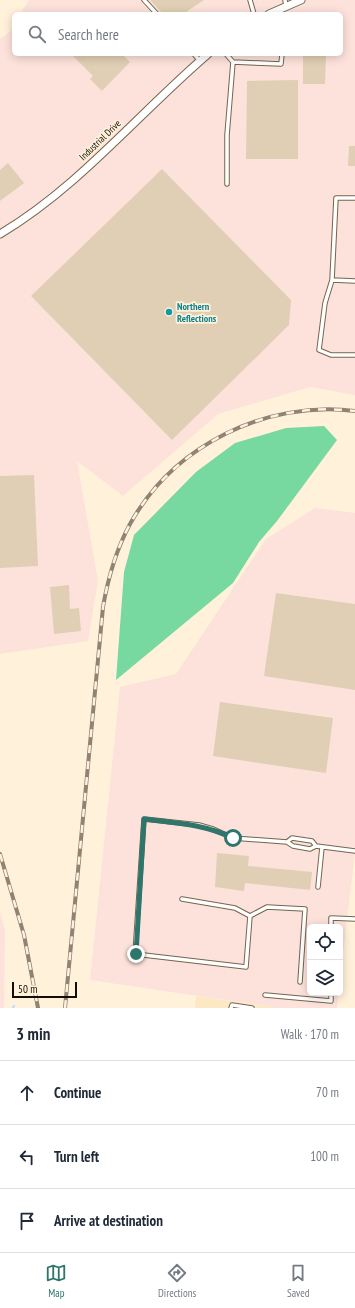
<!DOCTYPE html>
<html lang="en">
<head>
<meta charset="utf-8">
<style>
	:root { --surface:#fff; --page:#f6f6f7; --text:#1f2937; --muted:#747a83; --line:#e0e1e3; --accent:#2e756c }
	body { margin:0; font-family:"PT Sans Narrow",sans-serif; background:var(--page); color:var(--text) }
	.controls { position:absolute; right:12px; bottom:12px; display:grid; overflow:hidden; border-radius:6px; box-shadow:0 2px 10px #0003 }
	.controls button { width:36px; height:36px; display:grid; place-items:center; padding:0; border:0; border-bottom:1px solid var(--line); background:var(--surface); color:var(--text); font:20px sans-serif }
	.scale { position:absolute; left:12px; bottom:10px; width:65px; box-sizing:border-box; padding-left:4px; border:2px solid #130e05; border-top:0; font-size:11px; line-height:14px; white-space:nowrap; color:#130e05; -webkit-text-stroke:3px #fff1da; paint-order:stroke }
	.stop { position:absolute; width:12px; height:12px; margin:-9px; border:3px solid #2e756c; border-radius:50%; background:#fff }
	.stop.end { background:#2e756c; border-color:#fff; box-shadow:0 1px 4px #0008 }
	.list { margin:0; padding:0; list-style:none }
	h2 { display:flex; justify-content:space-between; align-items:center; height:52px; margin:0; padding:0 16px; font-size:17px }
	h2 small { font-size:13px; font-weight:400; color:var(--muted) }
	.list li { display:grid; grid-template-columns:26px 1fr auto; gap:12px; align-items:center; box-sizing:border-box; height:64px; padding:0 16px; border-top:1px solid var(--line) }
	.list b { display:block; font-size:15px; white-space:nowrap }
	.list em { font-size:13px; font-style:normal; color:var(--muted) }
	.icon { flex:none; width:22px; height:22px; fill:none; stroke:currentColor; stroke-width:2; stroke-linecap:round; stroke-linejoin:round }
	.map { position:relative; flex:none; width:355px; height:1008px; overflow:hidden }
	.search { position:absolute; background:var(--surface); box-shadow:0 2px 10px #0003; left:12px; right:12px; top:12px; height:44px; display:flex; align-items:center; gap:10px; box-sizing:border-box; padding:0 14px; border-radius:6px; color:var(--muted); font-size:15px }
	.sheet { height:244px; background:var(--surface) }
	nav { display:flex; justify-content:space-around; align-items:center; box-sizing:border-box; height:56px; border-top:1px solid var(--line); background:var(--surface); font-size:11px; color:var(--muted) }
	nav a { display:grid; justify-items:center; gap:2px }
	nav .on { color:var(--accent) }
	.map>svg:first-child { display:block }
	.built { fill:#fde8c5 }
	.industrial { fill:#fce2da }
	.forest { fill:#77d8a0 }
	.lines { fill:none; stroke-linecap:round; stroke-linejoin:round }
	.stream { stroke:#c7dbfb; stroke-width:2.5 }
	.building { fill:#e0cfb4 }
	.service-casing { stroke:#74654d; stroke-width:5.5 }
	.minor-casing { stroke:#74654d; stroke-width:9 }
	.service { stroke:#fff; stroke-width:3.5 }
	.minor { stroke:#fff; stroke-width:7 }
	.rail-casing { stroke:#8d8473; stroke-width:4 }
	.rail { stroke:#fff1da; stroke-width:2.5; stroke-dasharray:8; stroke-linecap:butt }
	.route { stroke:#2e756c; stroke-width:5 }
	.culture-dot { fill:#0f9aa8; stroke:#fff1da; stroke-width:1.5 }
	.labels { text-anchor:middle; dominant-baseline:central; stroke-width:3.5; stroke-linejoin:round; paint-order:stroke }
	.street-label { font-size:10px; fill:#130e05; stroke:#fff1da }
	.culture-label { font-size:10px; font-weight:bold; fill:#0d838f; stroke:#fff1da; text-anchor:start }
</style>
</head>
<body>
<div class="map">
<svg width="355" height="1008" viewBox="0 0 355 1008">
	<rect width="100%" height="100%" fill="#fff1da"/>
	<!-- built -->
	<path class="built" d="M196,996L279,1008H195Z"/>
	<!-- industrial -->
	<path class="industrial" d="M29,0H260L261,2L262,0H355V395L310,387L218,414L123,496L77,461L98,581L88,641L0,654V39L11,31L14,25V54H341V14H20Z
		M315,508L355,513V853L340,978V927H310V993H338L337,1008H279L90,980L120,687L176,674L266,539Z
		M0,911L5,931L4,1008H0Z"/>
	<!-- forest -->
	<path class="forest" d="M324,426L337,440L277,521L259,542L233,583L116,680L124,572L134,535L196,472L235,443L286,428Z"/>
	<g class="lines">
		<!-- stream -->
		<path class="stream" d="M13,1008L14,1006"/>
	</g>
	<!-- building -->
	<path class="building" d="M150,0H204L183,14H163Z
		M71,54H122L130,62L102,91L90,79L93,76Z
		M303,54H326L325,84H303Z
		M298,80V159H246L247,81Z
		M349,146H355V166H348Z
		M8,163L24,183L0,201V170Z
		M162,169L291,300L289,325L172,440L31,296Z
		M34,475L38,566L0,568V476Z
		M69,585L70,609L79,608L81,631L54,634L50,587Z
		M276,593L355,604V690L264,676Z
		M220,702L333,718L326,773L213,756Z
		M217,853L249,856L248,866L312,872L310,890L245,883L244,891L215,887Z"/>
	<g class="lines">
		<defs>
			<path id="service" d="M144,0L157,14
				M250,0L254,14
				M285,0L286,6
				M194,54L200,61
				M226,54L233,62L227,135V184
				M233,62L281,64L282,54
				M355,198H336L332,280L325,303L319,350L331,355H355
				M332,280L355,281
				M287,842L292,838L312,841L316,846
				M318,887L322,847
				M182,899L235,908L250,916
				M250,916L246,967L135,954L144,819L199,825L213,829L233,838L287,842L293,846L310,849L316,846L355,851
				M250,916L267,907L305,909L300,982
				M331,927V918L355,919
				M265,995L331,1001V993
				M231,1008L232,1005L252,1008"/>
			<path id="minor" d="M269,14L301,0
				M0,234C78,188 139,113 208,54"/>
		</defs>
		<!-- service casing -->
		<use href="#service" class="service-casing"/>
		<!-- minor casing -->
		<use href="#minor" class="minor-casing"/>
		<!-- service -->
		<use href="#service" class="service"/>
		<!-- minor -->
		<use href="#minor" class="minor"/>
		<defs>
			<path id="rail" d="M0,854L24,935L38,1008
				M65,1008L103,607C108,578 116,550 130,524C174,445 266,400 355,411"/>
		</defs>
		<!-- rail casing -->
		<use href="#rail" class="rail-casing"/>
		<!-- rail -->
		<use href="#rail" class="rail"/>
	</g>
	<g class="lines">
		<!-- route -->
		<path class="route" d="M136,954L144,819C176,823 203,824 233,838"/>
	</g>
	<!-- markers -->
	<circle class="culture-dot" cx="169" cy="312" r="4"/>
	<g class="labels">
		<!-- street labels -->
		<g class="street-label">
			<text transform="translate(100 140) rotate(-44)">Industrial Drive</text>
		</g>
		<!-- culture labels -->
		<g class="culture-label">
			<text x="177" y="306">Northern<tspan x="177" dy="12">Reflections</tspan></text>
		</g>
	</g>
</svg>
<div class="controls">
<button><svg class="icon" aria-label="locate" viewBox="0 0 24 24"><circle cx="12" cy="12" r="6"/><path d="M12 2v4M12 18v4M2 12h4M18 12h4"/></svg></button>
<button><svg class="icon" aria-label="layers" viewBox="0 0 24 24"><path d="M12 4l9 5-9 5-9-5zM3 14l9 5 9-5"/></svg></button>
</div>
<div class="scale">50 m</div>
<div class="stop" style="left:233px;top:838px"></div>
<div class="stop end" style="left:136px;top:954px"></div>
<div class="search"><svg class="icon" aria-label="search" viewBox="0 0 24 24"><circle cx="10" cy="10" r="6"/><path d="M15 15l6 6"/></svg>Search here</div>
</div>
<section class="sheet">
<h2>3 min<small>Walk · 170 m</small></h2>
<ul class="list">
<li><svg class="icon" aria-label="ahead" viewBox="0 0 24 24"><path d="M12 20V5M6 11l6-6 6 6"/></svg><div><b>Continue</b></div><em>70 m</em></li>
<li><svg class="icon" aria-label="left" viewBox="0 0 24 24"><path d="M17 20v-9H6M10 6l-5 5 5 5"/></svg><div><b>Turn left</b></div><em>100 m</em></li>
<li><svg class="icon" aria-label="arrive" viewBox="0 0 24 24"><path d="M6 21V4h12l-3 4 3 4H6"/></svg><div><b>Arrive at destination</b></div></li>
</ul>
</section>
<nav>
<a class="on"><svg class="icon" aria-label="map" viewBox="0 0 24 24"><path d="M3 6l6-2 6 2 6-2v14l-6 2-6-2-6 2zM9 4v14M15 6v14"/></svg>Map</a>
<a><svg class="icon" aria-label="directions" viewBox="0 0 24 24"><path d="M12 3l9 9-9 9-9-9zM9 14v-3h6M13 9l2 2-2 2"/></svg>Directions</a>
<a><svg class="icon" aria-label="saved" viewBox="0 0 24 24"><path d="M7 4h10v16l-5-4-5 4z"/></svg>Saved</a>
</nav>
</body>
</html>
